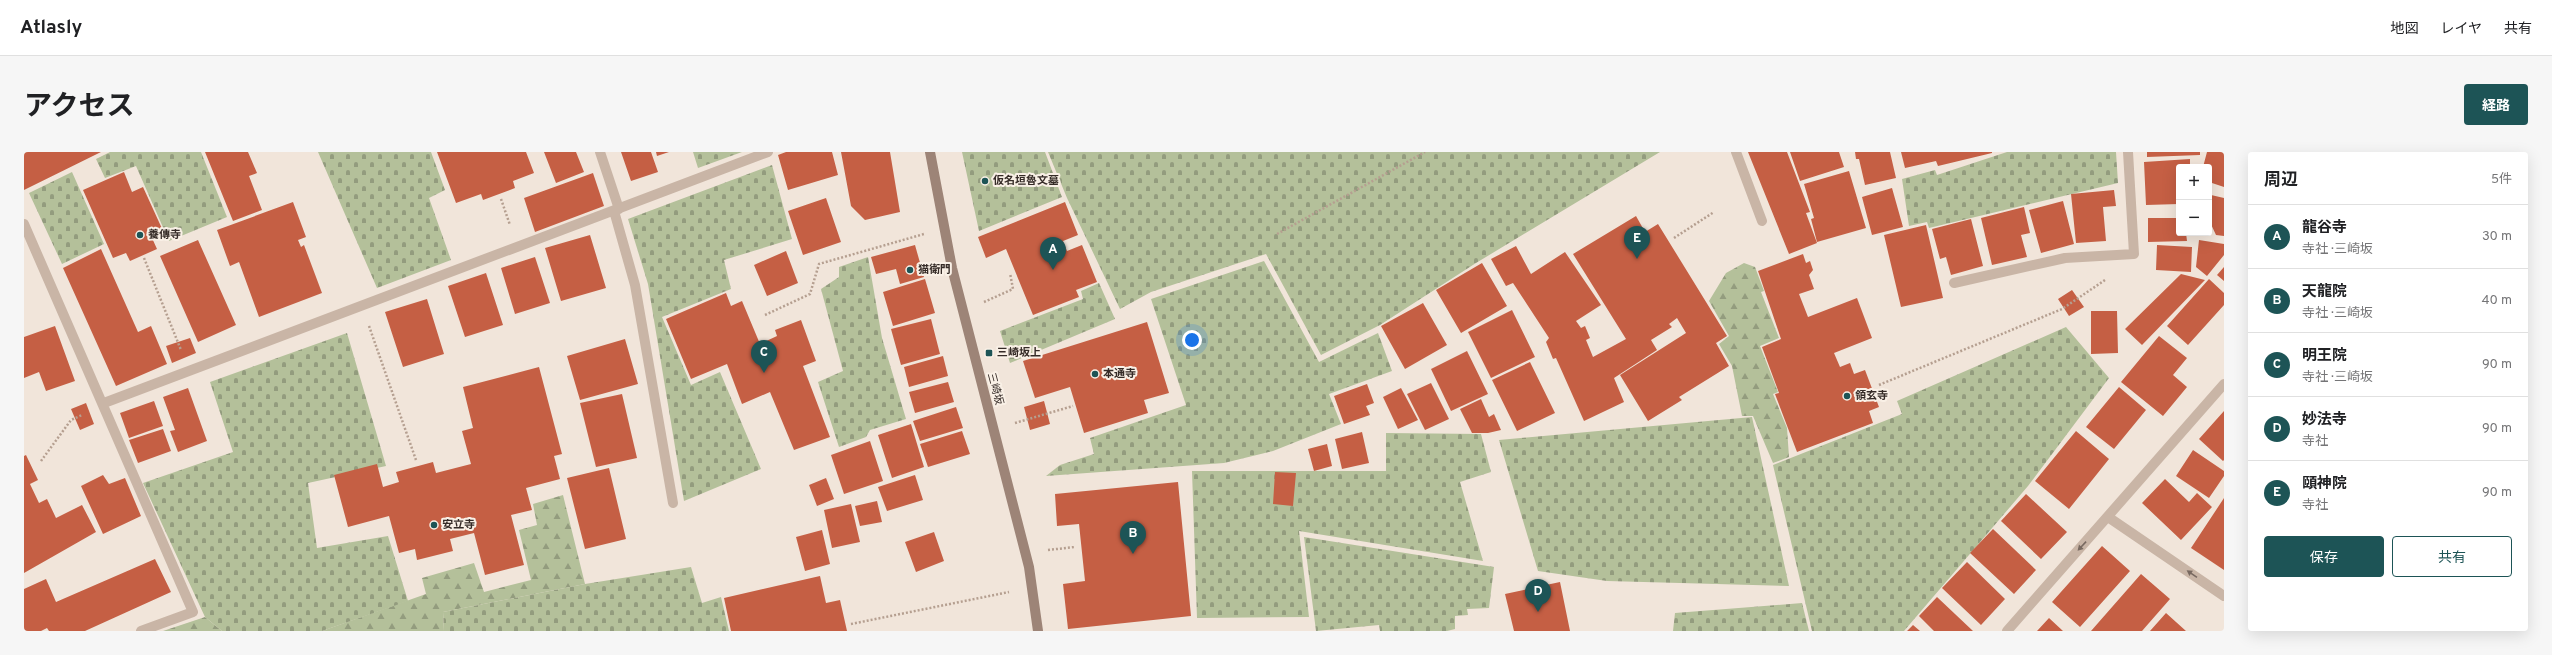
<!DOCTYPE html>
<html lang="ja">
<head>
<meta charset="utf-8">
<style>
	:root { --surface:#fff; --page:#f6f6f6; --text:#202124; --muted:#757577; --line:#e0e0e0; --accent:#1d5456 }
	body { margin:0; font-family:Overpass,"Noto Sans JP",sans-serif; background:var(--page); color:var(--text) }
	.controls { position:absolute; right:12px; top:12px; display:grid; overflow:hidden; border-radius:4px; box-shadow:0 4px 16px #0002 }
	.controls button { width:36px; height:36px; display:grid; place-items:center; padding:0; border:0; border-bottom:1px solid var(--line); background:var(--surface); color:var(--text); font:20px sans-serif }
	.you { position:absolute; left:1168px; top:188px; width:14px; height:14px; margin:-10px; border:3px solid #fff; border-radius:50%; background:#1a73e8; box-shadow:0 0 0 6px #1a73e833 }
	.badge { display:grid; place-items:center; width:26px; height:26px; border-radius:50%; background:var(--accent); color:#fff; font-size:13px; font-weight:700 }
	.pin { position:absolute; translate:-50% -33px; filter:drop-shadow(0 1px 2px #0008) }
	.pin::after { content:''; position:absolute; top:21px; width:14px; height:12px; background:inherit; clip-path:polygon(0 0,100% 0,50% 100%) }
	.list { margin:0; padding:0; list-style:none }
	h2 { display:flex; justify-content:space-between; align-items:center; height:52px; margin:0; padding:0 16px; font-size:17px }
	h2 small { font-size:13px; font-weight:400; color:var(--muted) }
	.list li { display:grid; grid-template-columns:26px 1fr auto; gap:12px; align-items:center; box-sizing:border-box; height:64px; padding:0 16px; border-top:1px solid var(--line) }
	.list b { display:block; font-size:15px; white-space:nowrap }
	.list p { margin:0; font-size:13px; white-space:nowrap; color:var(--muted) }
	.list em { font-size:13px; font-style:normal; color:var(--muted) }
	.actions { display:flex; gap:8px; padding:12px 16px }
	.actions a { flex:1; padding:9px 0; border:1px solid var(--accent); border-radius:4px; text-align:center; font-size:14px; color:var(--accent) }
	.actions .main { background:var(--accent); color:#fff }
	.map { position:relative; flex:none; width:2200px; height:479px; overflow:hidden; border-radius:4px }
	header { display:flex; align-items:center; gap:24px; box-sizing:border-box; height:56px; padding:0 20px; background:var(--surface); border-bottom:1px solid var(--line) }
	header strong { font-size:19px }
	nav { display:flex; gap:22px; margin-inline-start:auto; font-size:14px }
	.intro { display:flex; align-items:center; justify-content:space-between; box-sizing:border-box; height:96px; padding:0 24px }
	h1 { margin:0; font-size:28px }
	.button { padding:10px 18px; border-radius:4px; background:var(--accent); color:#fff; font-size:14px; font-weight:700 }
	main { display:flex; gap:24px; padding:0 24px }
	aside { flex:1; background:var(--surface); border-radius:4px; box-shadow:0 4px 16px #0002 }
	.map>svg:first-child { display:block }
	.forest { fill:url(#forest-firs) }
	.cemetery { fill:url(#cemetery-stones) }
	.building { fill:#c55f44 }
	.lines { fill:none; stroke-linecap:round; stroke-linejoin:round }
	.path { stroke:#b59f90; stroke-width:2.5; stroke-dasharray:2 2; stroke-linecap:butt }
	.lane { stroke:#c9b5a6; stroke-width:10 }
	.street { stroke:#c9b5a6; stroke-width:10 }
	.secondary { stroke:#9d8477; stroke-width:10 }
	.oneway { fill:#786960 }
	.poi-dot { fill:#1d5456; stroke:#f9f0e6; stroke-width:1.5 }
	.labels { text-anchor:middle; dominant-baseline:central; stroke-width:4; stroke-linejoin:round; paint-order:stroke }
	.poi-label { font-size:11px; font-weight:bold; fill:#352b27; stroke:#f9f0e6; text-anchor:start }
	.street-label { font-size:11px; fill:#352b27; stroke:#f9f0e6 }
</style>
</head>
<body>
<header>
<strong>Atlasly</strong>
<nav><a>地図</a><a>レイヤ</a><a>共有</a></nav>
</header>
<div class="intro"><h1>アクセス</h1><a class="button">経路</a></div>
<main>
<div class="map">
<svg width="2200" height="479" viewBox="0 0 2200 479">
	<defs>
		<pattern id="forest-firs" width="22" height="20" patternUnits="userSpaceOnUse"><rect width="22" height="20" fill="#b4c09a"/><path d="M5 1l3.5 6h-7zM16 11l3.5 6h-7z" fill="#939c7e"/></pattern>
		<pattern id="cemetery-stones" width="16" height="16" patternUnits="userSpaceOnUse"><rect width="16" height="16" fill="#b4c09a"/><path d="M2 7V4a2 2 0 0 1 4 0v3zM10 15v-3a2 2 0 0 1 4 0v3z" fill="#939c7e"/></pattern>
	</defs>
	<rect width="100%" height="100%" fill="#f1e5da"/>
	<!-- forest -->
	<path class="forest" d="M1720,111L1731,115L1740,139L1737,140L1755,186L1736,194L1754,240L1749,242L1763,276L1765,305L1749,311L1729,264H1718L1708,214L1695,192L1705,184L1685,149L1702,121Z
		M539,343L561,432L419,460L420,479H298L402,442L398,426L450,411L460,440L507,428L495,378L513,373L509,352Z
		M181,465L198,479H139Z"/>
	<!-- cemetery -->
	<path class="cemetery" d="M86,0H177L203,65L145,89L112,14L81,26L72,7Z
		M294,0H407L421,38L405,46L427,108L353,136Z
		M669,0H718L674,16Z
		M938,0H1021L1038,45L955,79Z
		M1024,0H1636L1452,111L1356,173L1297,203L1242,102L1127,140L1096,157L1043,46Z
		M1983,0H2092L2094,31L1905,76L1903,70L1885,74L1878,27L1911,18L1913,23Z
		M748,13L768,87L700,108L707,137L638,165L667,233L696,220L737,317L660,349L624,132L604,67Z
		M48,20L80,92L38,112L5,41Z
		M844,105L858,186L882,267L846,278L842,285L815,295L794,230L819,219L797,137L815,125V115Z
		M1240,109L1295,210L1354,181L1368,219L1305,242L1317,272L1249,299L1200,311L1022,324L1036,313L1070,302L1066,286L1162,253L1127,147Z
		M1075,131L1091,167L986,211L976,179L1059,147L1057,139Z
		M2042,175L2085,226L2004,334L1880,479H1788L1749,313L1878,262L1873,249Z
		M323,181L362,314L284,331L293,396L364,384L384,449L298,479H198L181,465L119,331L209,300L186,230Z
		M1728,265L1765,434L1583,429L1514,419L1475,288Z
		M1362,281L1457,282L1467,320L1436,330L1459,409L1275,379L1285,465L1173,466L1168,319H1362Z
		M1280,385L1470,415L1465,456L1443,457L1444,463L1431,464V477L1423,479H1356L1355,473L1292,479Z
		M667,415L678,451L697,445L705,479H420L419,460L561,432Z
		M1778,451L1785,479H1649L1651,461Z"/>
	<!-- building -->
	<path class="building" d="M0,0H77L0,38Z
		M181,0H224L233,21L225,24L238,58L209,69Z
		M413,0H502L510,21L489,29L491,36L459,48L457,42L432,51Z
		M520,0H552L560,20L532,31Z
		M597,0H627L634,20L607,29Z
		M632,0H645L633,4Z
		M762,0H808L814,23L764,38L754,3Z
		M817,0H866L876,60L841,68L827,54Z
		M1724,0H1763L1786,60L1782,61L1793,91L1765,102Z
		M1766,0H1815L1820,15L1776,29Z
		M1831,0H1866L1872,26L1841,33L1835,7H1832Z
		M1877,0H1968V1L1914,14L1912,9L1881,16Z
		M2123,0H2176V3L2123,5Z
		M2183,0H2200V35L2185,30V15H2179Z
		M2166,7V15H2155V52L2122,53L2120,10Z
		M1825,19L1842,76L1793,90L1787,67L1790,66L1780,32Z
		M100,20L108,40L119,35L140,81L128,86L133,97L106,109L102,101L89,106L59,38Z
		M569,21L580,54L511,80L500,46Z
		M1868,36L1879,75L1848,83L1838,45Z
		M2090,38L2092,54L2079,55L2082,89L2052,91L2047,42Z
		M2187,43L2200,46V84L2192,83L2185,68Z
		M802,46L817,90L779,103L764,59Z
		M2039,49L2050,92L2017,101L2005,58Z
		M269,50L282,85L274,88L277,95L280,93L298,141L235,165L215,110L206,114L193,78Z
		M1041,50L1054,83L1039,89L1043,99L1058,93L1073,130L1052,138L1055,145L1009,163L982,97L962,106L954,85Z
		M2000,55L2006,81L1997,83L2003,105L1968,113L1957,66Z
		M1612,64L1621,80L1634,72L1703,184L1692,191L1705,214L1655,245L1658,248L1624,269L1596,223L1662,181L1653,166L1645,172L1648,175L1627,188L1633,198L1590,226L1600,250L1560,269L1532,206L1529,207L1522,190L1525,186L1489,131L1482,134L1467,107L1492,94L1507,122L1541,100L1577,153L1552,169L1557,176L1561,174L1566,186L1562,188L1569,205L1602,187L1549,102Z
		M2124,66H2155V81H2162L2163,89L2124,90Z
		M1947,67L1959,114L1927,123L1922,105L1916,107L1908,77Z
		M1902,73L1919,146L1877,155L1860,83Z
		M566,83L582,136L537,149L521,96Z
		M174,88L212,173L174,190L136,104Z
		M2175,88L2200,92V103L2183,124L2172,115Z
		M891,93L900,125L876,132L872,117L852,122L847,105Z
		M2133,93L2168,95L2167,120L2132,118Z
		M77,97L114,180L127,174L143,212L92,234L39,116Z
		M762,99L774,131L743,144L730,113Z
		M1779,102L1782,111L1786,109L1789,118L1785,123L1790,137L1775,142L1784,165L1833,146L1848,186L1810,201L1816,215L1826,211L1830,222L1841,218L1855,255L1845,259L1849,271L1773,300L1751,242L1755,241L1738,195L1757,187L1734,119Z
		M511,105L526,151L491,162L477,116Z
		M1458,111L1483,154L1437,181L1412,138Z
		M2200,115V129L2193,123Z
		M462,121L479,173L441,185L424,134Z
		M2157,122L2181,128L2118,193L2101,177Z
		M901,127L911,161L869,174L859,140Z
		M2185,127L2200,141V153L2164,193L2143,174Z
		M2048,138L2060,155L2045,164L2034,147Z
		M702,141L707,154L718,149L736,192L753,184L751,178L777,168L792,209L779,214L806,285L770,298L746,240L718,252L703,212L667,227L642,167Z
		M403,147L420,202L379,215L361,160Z
		M1399,151L1423,193L1381,217L1357,174Z
		M1488,158L1511,205L1467,226L1444,180Z
		M2067,159H2093L2094,201L2067,202Z
		M907,167L916,202L877,213L867,177Z
		M1123,170L1145,241L1120,248L1124,261L1060,281L1046,235L1011,246L999,209Z
		M31,174L51,229L22,239L15,220L0,226V185Z
		M2135,184L2163,206L2149,223L2163,235L2139,264L2097,230Z
		M166,186L172,201L148,211L142,194Z
		M601,187L614,232L556,248L543,204Z
		M1443,199L1464,242L1427,259L1407,217Z
		M919,204L924,224L885,235L880,215Z
		M1506,210L1531,261L1493,279L1468,228Z
		M515,215L538,302L530,304L536,327L502,336L508,358L487,363L500,413L461,423L450,381L426,387L429,399L393,408L391,397L375,401L365,364L324,375L310,323L353,312L359,335L375,330L372,320L409,310L412,321L447,312L438,279L449,276L439,235Z
		M924,230L930,250L891,261L885,240Z
		M1407,231L1425,267L1401,278L1383,242Z
		M1343,232L1350,251L1342,254L1346,263L1320,272L1310,244Z
		M2095,235L2122,258L2090,297L2062,275Z
		M164,236L183,289L154,300L146,279L151,278L139,245Z
		M1377,236L1394,268L1374,277L1359,245Z
		M598,242L613,306L572,315L556,251Z
		M1457,247L1465,265L1470,262L1477,278L1464,281H1448L1436,257Z
		M130,249L139,274L105,286L96,261Z
		M1020,249L1026,272L1006,278L1000,255Z
		M62,251L70,272L56,278L47,257Z
		M932,255L939,276L896,289L889,269Z
		M2200,259V308L2199,309L2175,287Z
		M887,272L900,315L868,326L854,283Z
		M139,277L147,299L114,311L105,288Z
		M938,279L946,302L904,315L896,292Z
		M2052,279L2085,307L2045,357L2011,329Z
		M1338,280L1345,311L1318,317L1311,287Z
		M846,289L859,329L820,342L807,303Z
		M1303,292L1308,314L1290,319L1284,297Z
		M2169,298L2200,319V324L2185,346L2152,324Z
		M2,303L14,328L6,332L15,351L23,347L32,366L58,353L72,380L0,421V304Z
		M585,316L602,387L561,397L543,326Z
		M1251,320L1272,321L1269,354L1249,352Z
		M79,323L85,332L101,326L117,364L79,382L57,334Z
		M891,323L899,348L863,359L854,335Z
		M802,326L810,347L793,354L785,333Z
		M2141,327L2165,350L2173,341L2188,355L2157,388L2118,351Z
		M1154,330L1167,464L1044,477L1039,432L1061,429L1055,372L1033,374L1031,342Z
		M2002,342L2043,380L2017,407L1977,369Z
		M2200,346V418L2167,396Z
		M853,349L858,370L836,374L831,354Z
		M827,352L836,390L808,396L800,358Z
		M1969,377L2012,418L1990,442L1946,401Z
		M798,378L806,412L781,419L772,385Z
		M910,380L920,409L892,420L881,390Z
		M2078,394L2106,419L2056,475L2028,450Z
		M131,407L147,440L61,479H25L23,476L17,479H0V437L22,427L32,450Z
		M1943,410L1981,447L1957,473L1918,436Z
		M2117,422L2146,447L2118,479H2067Z
		M796,424L802,451L816,448L823,479H707L700,446Z
		M1536,430L1546,479H1490L1481,442Z
		M1913,445L1949,479H1910L1895,464Z
		M2142,461L2162,479H2126Z
		M2025,466L2039,479H2013Z
		M1889,473L1896,479H1883Z"/>
	<g class="lines">
		<!-- path -->
		<path class="path" d="M477,47L486,73
			M1253,82L1401,0
			M1650,86L1690,60
			M120,106L157,198
			M960,150L989,137L986,121
			M741,163L786,142L795,112L900,82
			M345,174L392,308
			M1855,233L2038,157L2081,128
			M991,271L1049,254
			M17,309L47,268L58,263
			M1024,398L1051,395
			M827,472L985,440"/>
		<!-- lane -->
		<path class="lane" d="M576,0L595,57
			M1712,0L1738,69
			M590,59L611,133L649,351
			M0,72L169,460L117,479
			M1930,131L2041,106L2110,102L2104,0
			M80,251L744,0"/>
		<!-- street -->
		<path class="street" d="M2084,365L2200,444
			M1983,479L2200,232"/>
		<!-- secondary -->
		<path class="secondary" d="M906,0L928,116L1005,415L1014,479"/>
	</g>
	<!-- one-way arrows -->
	<defs><path id="oneway-solid" d="M-6-.8H1V-3.2L6.5 0L1 3.2V.8H-6Z"/></defs>
	<g class="oneway">
		<use href="#oneway-solid" transform="translate(2058 394) rotate(133)"/>
		<use href="#oneway-solid" transform="translate(2168 422) rotate(-146)"/>
	</g>
	<!-- markers -->
	<g class="poi-dot">
		<circle cx="961" cy="29" r="4"/>
		<circle cx="116" cy="83" r="4"/>
		<circle cx="886" cy="118" r="4"/>
		<rect x="961" y="197" width="8" height="8" rx="2"/>
		<circle cx="1071" cy="222" r="4"/>
		<circle cx="1823" cy="244" r="4"/>
		<circle cx="410" cy="373" r="4"/>
	</g>
	<g class="labels">
		<!-- poi labels -->
		<g class="poi-label">
			<text x="969" y="29">仮名垣魯文墓</text>
			<text x="124" y="83">養傳寺</text>
			<text x="894" y="118">猫衛門</text>
			<text x="973" y="201">三崎坂上</text>
			<text x="1079" y="222">本通寺</text>
			<text x="1831" y="244">領玄寺</text>
			<text x="418" y="373">安立寺</text>
		</g>
		<!-- street labels -->
		<g class="street-label">
			<text transform="translate(971 237) rotate(75)">三崎坂</text>
		</g>
	</g>
</svg>
<div class="controls">
<button>+</button>
<button>−</button>
</div>
<div class="you"></div>
<div class="pin badge" style="left:1029px;top:118px">A</div>
<div class="pin badge" style="left:1109px;top:402px">B</div>
<div class="pin badge" style="left:740px;top:221px">C</div>
<div class="pin badge" style="left:1514px;top:460px">D</div>
<div class="pin badge" style="left:1613px;top:107px">E</div>
</div>
<aside>
<h2>周辺<small>5件</small></h2>
<ul class="list">
<li><span class="badge">A</span><div><b>龍谷寺</b><p>寺社 · 三崎坂</p></div><em>30 m</em></li>
<li><span class="badge">B</span><div><b>天龍院</b><p>寺社 · 三崎坂</p></div><em>40 m</em></li>
<li><span class="badge">C</span><div><b>明王院</b><p>寺社 · 三崎坂</p></div><em>90 m</em></li>
<li><span class="badge">D</span><div><b>妙法寺</b><p>寺社</p></div><em>90 m</em></li>
<li><span class="badge">E</span><div><b>頤神院</b><p>寺社</p></div><em>90 m</em></li>
</ul>
<div class="actions"><a class="main">保存</a><a>共有</a></div>
</aside>
</main>
</body>
</html>
